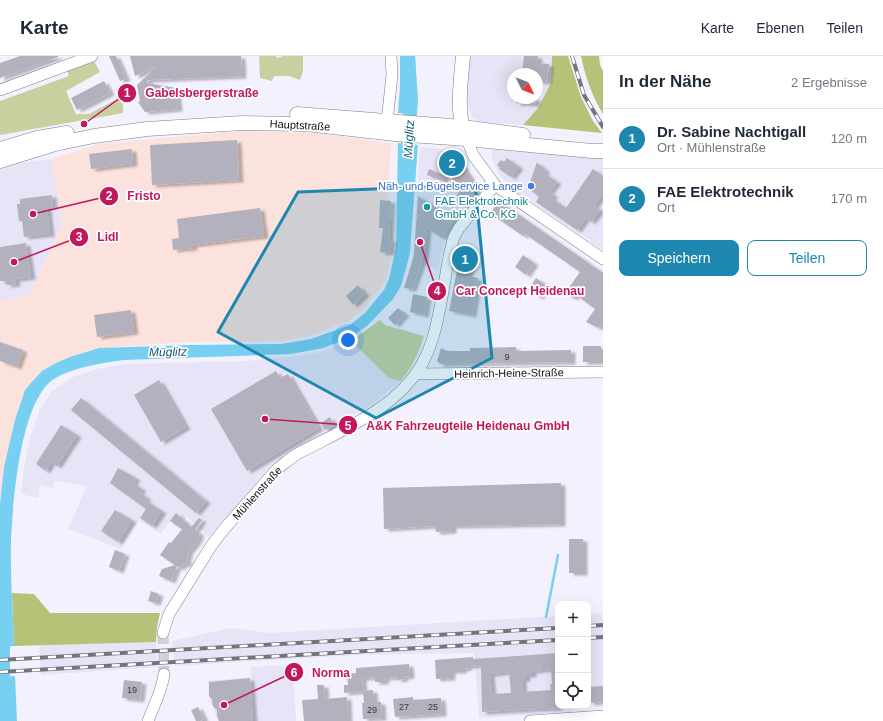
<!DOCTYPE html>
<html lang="de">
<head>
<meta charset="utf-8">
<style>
	:root { --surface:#fff; --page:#f6f6f7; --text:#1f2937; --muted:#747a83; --line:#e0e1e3; --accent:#1e87af }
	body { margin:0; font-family:Helvetica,sans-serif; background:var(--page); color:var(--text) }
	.controls { position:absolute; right:12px; bottom:12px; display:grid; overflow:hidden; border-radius:8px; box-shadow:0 4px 16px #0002 }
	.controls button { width:36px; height:36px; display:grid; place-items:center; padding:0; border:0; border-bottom:1px solid var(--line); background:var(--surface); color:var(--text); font:20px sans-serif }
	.compass { position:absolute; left:507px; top:12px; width:36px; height:36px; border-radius:50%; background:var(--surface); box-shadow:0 4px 16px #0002; rotate:133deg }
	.you { position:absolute; left:348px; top:284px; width:14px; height:14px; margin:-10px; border:3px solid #fff; border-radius:50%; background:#1a73e8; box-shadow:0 0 0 6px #1a73e833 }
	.badge { display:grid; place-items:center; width:26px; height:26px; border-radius:50%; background:var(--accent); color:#fff; font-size:13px; font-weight:700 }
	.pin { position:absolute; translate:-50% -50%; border:2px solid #fff; box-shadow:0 1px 4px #0006 }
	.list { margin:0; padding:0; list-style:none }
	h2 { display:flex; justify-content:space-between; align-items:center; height:52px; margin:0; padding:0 16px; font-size:17px }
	h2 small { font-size:13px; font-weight:400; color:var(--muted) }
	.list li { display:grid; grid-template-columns:26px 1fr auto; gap:12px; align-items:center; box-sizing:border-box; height:60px; padding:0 16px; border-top:1px solid var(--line) }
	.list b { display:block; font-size:15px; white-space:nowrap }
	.list p { margin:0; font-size:13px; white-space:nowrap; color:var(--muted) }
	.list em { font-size:13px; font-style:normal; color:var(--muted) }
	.actions { display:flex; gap:8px; padding:12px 16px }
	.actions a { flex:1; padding:9px 0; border:1px solid var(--accent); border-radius:8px; text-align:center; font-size:14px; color:var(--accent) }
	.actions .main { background:var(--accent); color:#fff }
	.icon { flex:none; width:22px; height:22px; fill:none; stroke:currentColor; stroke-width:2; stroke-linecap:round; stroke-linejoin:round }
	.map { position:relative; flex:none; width:603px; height:665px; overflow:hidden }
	header { display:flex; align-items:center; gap:24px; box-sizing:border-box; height:56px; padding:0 20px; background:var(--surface); border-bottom:1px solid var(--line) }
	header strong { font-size:19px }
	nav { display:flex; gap:22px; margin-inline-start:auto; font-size:14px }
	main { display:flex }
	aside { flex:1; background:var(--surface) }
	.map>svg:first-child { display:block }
	.built { fill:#e7e4f7; fill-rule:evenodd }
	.industrial { fill:#fce2dc }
	.green { fill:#c7d1a0 }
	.forest { fill:#b5c379 }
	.water { fill:#77cff2 }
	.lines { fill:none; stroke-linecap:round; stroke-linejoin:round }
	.stream { stroke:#77cff2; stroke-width:2.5 }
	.river { stroke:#77cff2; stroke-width:14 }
	.building { fill:#b3b1bd; fill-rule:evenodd; filter:url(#shadow) }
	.minor-tunnel { stroke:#d1cfdb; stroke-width:11; stroke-dasharray:11 5.5; stroke-linecap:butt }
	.minor-casing { stroke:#7f7d89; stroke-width:12 }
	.major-casing { stroke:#7f7d89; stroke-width:15 }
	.minor { stroke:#fff; stroke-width:11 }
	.major { stroke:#fff; stroke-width:14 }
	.rail-casing { stroke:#75747c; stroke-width:4 }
	.rail { stroke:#fff; stroke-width:2.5; stroke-dasharray:8; stroke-linecap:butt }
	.marked { fill:#1e87af; fill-opacity:0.2; stroke:#1e87af; stroke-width:3; stroke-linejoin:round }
	.shop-dot { fill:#3f7fe0; stroke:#fff; stroke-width:1.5 }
	.culture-dot { fill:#0f9aa8; stroke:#fff; stroke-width:1.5 }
	.labels { text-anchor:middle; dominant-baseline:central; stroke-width:3.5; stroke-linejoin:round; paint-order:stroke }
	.number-label { font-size:9px; fill:#39383e }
	.street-label { font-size:11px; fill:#100f13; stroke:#fff }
	.shop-label { font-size:11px; fill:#366cbe; stroke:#fff; text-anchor:end }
	.culture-label { font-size:11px; fill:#0d838f; stroke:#fff; text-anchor:start }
	.water-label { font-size:12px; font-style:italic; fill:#115a72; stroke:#fff }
	.leader { fill:none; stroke:#c2185b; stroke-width:1.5 }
	.callout-dot { fill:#c2185b; stroke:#fff; stroke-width:1.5 }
	.mark-label { font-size:12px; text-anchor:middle; font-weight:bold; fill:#fff }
	.callout-label { font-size:12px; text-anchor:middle; font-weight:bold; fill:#c2185b; stroke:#fff; stroke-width:3.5; stroke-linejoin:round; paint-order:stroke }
</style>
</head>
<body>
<header>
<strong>Karte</strong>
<nav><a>Karte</a><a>Ebenen</a><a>Teilen</a></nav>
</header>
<main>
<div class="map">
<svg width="603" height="665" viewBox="0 0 603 665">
	<defs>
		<filter id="shadow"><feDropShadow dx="4.5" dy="2.5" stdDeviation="1" flood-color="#0004"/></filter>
	</defs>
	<rect width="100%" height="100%" fill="#f3f1fe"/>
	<!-- built -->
	<path class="built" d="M467,0H552L551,27L538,52L523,69L481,66L473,62L468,50L466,24ZM513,18H537V42H513Z
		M420,91L448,94L456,96L480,131V134L477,140L449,175L444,185L438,212L412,207Z
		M493,91L603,99V194L529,144L516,138L498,117L493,106L491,97Z
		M52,103L62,169L29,239L0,245V113L19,107Z
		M351,285L389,321L401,325L374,347L351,362L272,408L209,481L187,461L179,471L170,465L161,478L139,464L121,493L68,473L87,430L55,425L53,432L40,429L38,442L21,438L24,411L31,378L40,353L52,335L73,321L97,313L125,308L246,305L307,299L324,295Z
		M603,557V646L588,648V558Z
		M558,560V650H575L573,651V656L479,662L474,597L356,599L175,610L172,585L231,572L269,577Z
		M156,586L157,611L41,619L39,589Z
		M293,609L296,665H218L209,642L208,625L251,621V611Z"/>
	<!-- industrial -->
	<path class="industrial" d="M239,75L305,76L391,87L388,137L393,178V191L386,224L362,255L346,266L309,280L281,285L190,286L99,292L70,301L56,307L42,315L25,334L15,364L4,411L0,448V245L29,239L62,169L52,103L99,88Z"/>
	<!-- green -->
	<path class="green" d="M259,0H276L277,2L283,0H303V15L300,24L289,20H274L272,25L260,22Z
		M93,3L100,16L66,35L76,58H89L119,42L123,50V57L0,79V45L69,20L67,14Z
		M380,264L385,269L424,280C418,298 413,310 401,325L389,322L351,285Z"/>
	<!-- forest -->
	<path class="forest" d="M552,0H568L581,41L593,65L602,77L523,69L538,52L551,27Z
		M581,0H599L600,9L603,15V58C592,40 585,20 581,0Z
		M12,537L34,538L50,557H160L157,571L156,586L14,590Z"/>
	<!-- water -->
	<path class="water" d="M400,0H415L417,58L398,57L400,30Z
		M398,87L418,89L410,196L408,205L401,230L393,243L367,270L347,283L323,292L291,298L124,304C102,307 73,311 54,323C20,345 13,446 11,484C10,519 13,555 14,590L0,591V448L4,411L15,364L25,334L31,327L42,315L56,307L70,301L99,292L190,289L281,288L311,283L350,269L365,257L384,234L389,223L396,192Z
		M15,620L17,665H0V621Z"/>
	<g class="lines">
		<!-- stream -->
		<path class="stream" d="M546,561L558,499"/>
		<!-- river -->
		<path class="river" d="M407,107L411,43L408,0
			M3,572V618L7,665"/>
	</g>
	<!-- building -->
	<path class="building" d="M20,0H58V1L0,22V7Z
		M109,0H116L126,23L120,25Z
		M130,0H241L242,20L148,24L147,27L176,32L178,53L145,56L138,46L140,45L137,29L157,10L135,20Z
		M524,0H538L537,7L549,8L547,26L537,25V18H522Z
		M104,25L110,37L77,54L71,42Z
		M516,42H536L535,48L516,47Z
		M237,84L239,124L152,129L150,89Z
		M132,93L133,108L91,113L89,98Z
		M455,96L466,116L477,131V135L465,149H461L458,146L457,139L461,133L448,117L440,103Z
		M507,102L519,111L511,121L499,113L500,112L497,109L501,104L504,106Z
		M537,106L546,115L544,117L557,126L549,136L554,139L551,142L566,152L593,113L603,120V138L594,150L600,154L591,166L586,162L577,174L536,146L539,141L528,132Z
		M429,113L445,120L443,125L427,119Z
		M52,139L53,150L47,151L50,178L24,181L22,165H19L17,148H20V143Z
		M418,140L454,163L442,182L427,172L424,202H423L412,233L404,232L414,199Z
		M380,144L391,145L389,183H392L390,197L380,196L383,172H379Z
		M499,145L603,217V266L599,272L586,266L595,253L576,239L573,242L565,237L580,216L525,178L523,180L490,157Z
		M260,152L264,180L192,189L193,192L173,194L172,183L179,182L177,163Z
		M26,187L31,221L15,223L16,228L7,229L6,225H0V191Z
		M461,194L474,198L468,220L478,222L472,259L449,255Z
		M523,199L534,207L526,219L515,211Z
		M536,222L547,230L539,241L528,234Z
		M358,229L365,238L353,249L346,240Z
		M413,238L427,241L424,259L410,256Z
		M398,252L405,258L395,269L388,262Z
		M131,254L134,276L97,281L94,259Z
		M0,286L23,294L17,311L0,305Z
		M583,290H601V306H583Z
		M516,291V295L571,294V306L440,308L437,305L441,292L447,295H470V292Z
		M276,315L280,322L288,318L319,372L247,415L211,353Z
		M159,324L186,371L161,386L134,339Z
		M81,342L206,445L196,457L71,354Z
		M330,361L334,369L325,374L321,367Z
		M61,369L77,379L57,410L51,406L46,415L36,408Z
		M118,412L136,422L133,427L142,433L139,436L147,442L145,444L162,455L152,470L140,462L146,453L110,427Z
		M561,427V468L452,470V475L436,476L435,470L384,473L383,432Z
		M115,454L132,464L118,486L101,475Z
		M176,457L191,471L199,462L202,464L195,474L200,478L198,481L199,482L187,498L189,499L186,503L188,505L185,509L183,508L180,512L177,510L171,525L159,520L162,513L175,509L160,499L169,486L171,487L182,473L170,465Z
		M569,483H583V517H569Z
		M115,494L125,498L119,515L109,511Z
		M151,535L159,538L156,547L148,545Z
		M558,597V652L482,656L481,609L468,610V612L462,613V615H451V622L436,623L435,604L473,601V603ZM551,613L552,628H550L551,634L523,636L522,623H526V619H532V615ZM509,616L511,637L492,638L490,618Z
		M409,608L410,620L403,621L404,623L397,624V621L384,622L385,626H375V621L362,622L363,635L344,637V629H348L347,618L356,617V612Z
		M250,622L253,665H219L217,660V654L213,650L212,643L209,640V626Z
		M124,624L142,626L140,644L122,642Z
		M317,629H324L325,643L347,641L348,665H304L302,644L318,643Z
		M603,630V646L590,647L588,631Z
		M373,634L374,646H381L382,662L363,663L362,647H364L363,635Z
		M413,641V644L441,642L442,658L395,661L393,643Z
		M198,651L204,663L200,665H196L191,654Z"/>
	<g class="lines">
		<!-- minor-tunnel -->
		<path class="minor-tunnel" d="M163,577L164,618"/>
		<defs>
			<path id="minor" d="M0,34L92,0
				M387,66L392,19L391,0
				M467,83L473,99L495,129L603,203
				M415,318L603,316
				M163,577L169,558L211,490L225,472L276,414L286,406L297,398C340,375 399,352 423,306C431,291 436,273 439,256C445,232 446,205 454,181L459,172L495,129
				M148,665C154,649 162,635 164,618
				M530,665L603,660"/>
			<path id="major" d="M463,0C461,23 456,57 465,79
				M297,58L463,71L523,79
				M0,93L37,82L67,77
				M0,105L55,88L94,80L147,73L242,67L306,68L395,78L467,83L592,95H603"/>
		</defs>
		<!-- minor casing -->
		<use href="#minor" class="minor-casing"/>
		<!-- major casing -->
		<use href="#major" class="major-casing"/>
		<!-- minor -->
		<use href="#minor" class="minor"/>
		<!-- major -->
		<use href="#major" class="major"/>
		<defs>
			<path id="rail" d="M572,0L584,39L603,71
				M588,570L603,569
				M588,582L603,581
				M0,604L558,572
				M0,616L558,584"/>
		</defs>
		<!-- rail casing -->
		<use href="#rail" class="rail-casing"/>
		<!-- rail -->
		<use href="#rail" class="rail"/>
	</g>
	<!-- marked area -->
	<path class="marked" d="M475,129L492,302L376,362L218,276L298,136Z"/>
	<!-- markers -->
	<circle class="shop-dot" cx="531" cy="130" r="4"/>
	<circle class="culture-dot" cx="427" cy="151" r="4"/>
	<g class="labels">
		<!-- number labels -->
		<g class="number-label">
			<text x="507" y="301">9</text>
			<text x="132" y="634">19</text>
			<text x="404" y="651">27</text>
			<text x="433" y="651">25</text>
			<text x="372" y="654">29</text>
		</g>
		<!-- street labels -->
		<g class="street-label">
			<text transform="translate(300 69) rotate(3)">Hauptstraße</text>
			<text transform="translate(509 317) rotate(-1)">Heinrich-Heine-Straße</text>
			<text transform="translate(257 437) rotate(-48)">Mühlenstraße</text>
		</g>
		<!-- shop labels -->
		<g class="shop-label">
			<text x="523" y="130">Näh- und Bügelservice Lange</text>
		</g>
		<!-- culture labels -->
		<g class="culture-label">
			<text x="435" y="145">FAE Elektrotechnik<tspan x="435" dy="13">GmbH &amp; Co. KG</tspan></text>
		</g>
		<!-- water labels -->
		<g class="water-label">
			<text transform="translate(409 83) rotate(-87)">Müglitz</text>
			<text transform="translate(168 296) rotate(-1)">Müglitz</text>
		</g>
	</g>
	<!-- callouts -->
	<path class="leader" d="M84 68L127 37M33 158L109 140M14 206L79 181M420 186L437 235M265 363L348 369M224 649L294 616"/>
	<g class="callout-dot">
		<circle cx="84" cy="68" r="4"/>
		<circle cx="33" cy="158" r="4"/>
		<circle cx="14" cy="206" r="4"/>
		<circle cx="420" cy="186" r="4"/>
		<circle cx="265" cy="363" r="4"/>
		<circle cx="224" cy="649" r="4"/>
		<circle cx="127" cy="37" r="10"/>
		<circle cx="109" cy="140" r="10"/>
		<circle cx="79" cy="181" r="10"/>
		<circle cx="437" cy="235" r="10"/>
		<circle cx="348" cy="369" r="10"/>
		<circle cx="294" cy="616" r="10"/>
	</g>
	<g class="mark-label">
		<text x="127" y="41">1</text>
		<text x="109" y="144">2</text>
		<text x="79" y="185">3</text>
		<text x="437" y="239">4</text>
		<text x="348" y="374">5</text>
		<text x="294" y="621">6</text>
	</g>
	<g class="callout-label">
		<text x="202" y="41">Gabelsbergerstraße</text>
		<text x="144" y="144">Fristo</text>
		<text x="108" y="185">Lidl</text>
		<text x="520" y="239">Car Concept Heidenau</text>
		<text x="468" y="374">A&amp;K Fahrzeugteile Heidenau GmbH</text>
		<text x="331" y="621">Norma</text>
	</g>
</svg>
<div class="controls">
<button>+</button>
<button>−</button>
<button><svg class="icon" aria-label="locate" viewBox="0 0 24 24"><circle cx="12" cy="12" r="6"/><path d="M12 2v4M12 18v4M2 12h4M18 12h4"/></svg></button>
</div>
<svg class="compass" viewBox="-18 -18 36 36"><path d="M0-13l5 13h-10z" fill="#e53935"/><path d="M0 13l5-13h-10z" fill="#747a83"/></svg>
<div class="you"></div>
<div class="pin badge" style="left:465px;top:203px">1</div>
<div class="pin badge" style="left:452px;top:107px">2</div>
</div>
<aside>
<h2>In der Nähe<small>2 Ergebnisse</small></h2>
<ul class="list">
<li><span class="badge">1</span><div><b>Dr. Sabine Nachtigall</b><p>Ort · Mühlenstraße</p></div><em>120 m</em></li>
<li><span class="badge">2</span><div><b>FAE Elektrotechnik</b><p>Ort</p></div><em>170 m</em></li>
</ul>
<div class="actions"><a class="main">Speichern</a><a>Teilen</a></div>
</aside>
</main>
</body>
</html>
